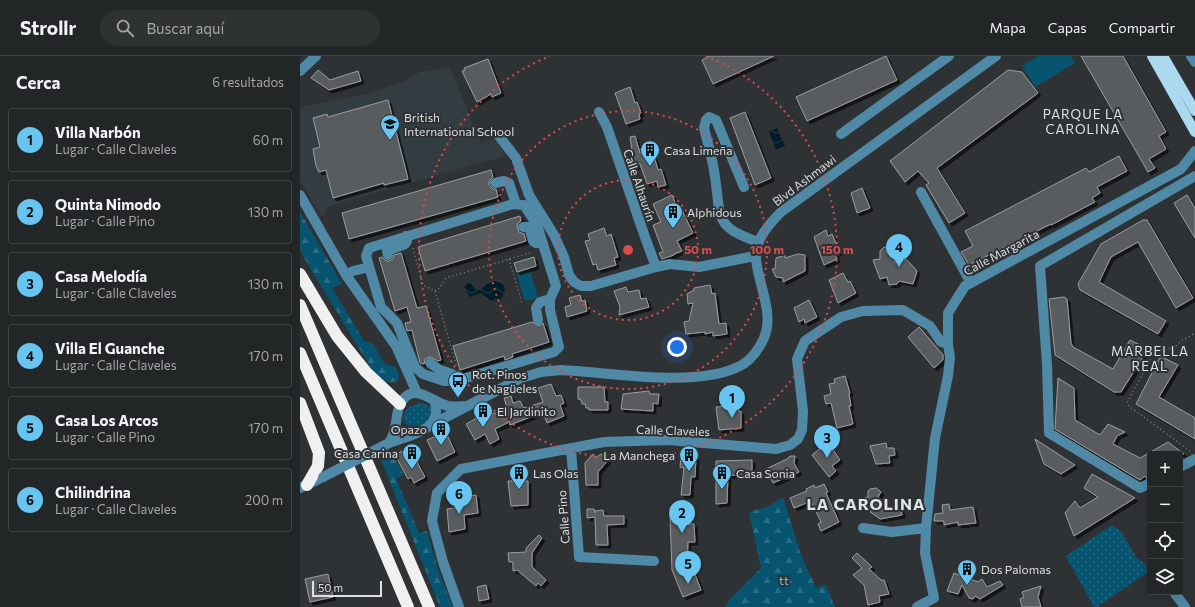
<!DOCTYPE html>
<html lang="es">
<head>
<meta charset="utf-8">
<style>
	:root { --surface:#232627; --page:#2f3233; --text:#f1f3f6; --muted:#a3a5a7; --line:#404344; --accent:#68c4f0 }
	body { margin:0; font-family:Commissioner,sans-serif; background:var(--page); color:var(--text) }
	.controls { position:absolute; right:12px; bottom:12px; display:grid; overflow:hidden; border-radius:4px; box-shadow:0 4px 16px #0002 }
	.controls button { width:36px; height:36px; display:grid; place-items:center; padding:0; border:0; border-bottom:1px solid var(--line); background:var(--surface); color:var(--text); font:20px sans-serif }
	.scale { position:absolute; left:12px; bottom:10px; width:70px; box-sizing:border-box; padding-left:4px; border:2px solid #dddfe1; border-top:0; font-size:11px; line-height:14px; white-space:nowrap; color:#dddfe1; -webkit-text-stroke:3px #2f3234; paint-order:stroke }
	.you { position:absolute; left:377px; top:291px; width:14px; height:14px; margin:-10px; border:3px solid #fff; border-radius:50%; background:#1a73e8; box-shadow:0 0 0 6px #1a73e833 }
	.badge { display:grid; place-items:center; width:26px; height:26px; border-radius:50%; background:var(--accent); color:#111; font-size:13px; font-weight:700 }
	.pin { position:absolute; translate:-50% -33px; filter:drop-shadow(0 1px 2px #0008) }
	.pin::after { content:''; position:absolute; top:21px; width:14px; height:12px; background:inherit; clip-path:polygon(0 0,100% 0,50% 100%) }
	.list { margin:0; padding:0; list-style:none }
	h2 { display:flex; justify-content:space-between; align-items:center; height:52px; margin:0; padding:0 16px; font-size:17px }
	h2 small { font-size:13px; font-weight:400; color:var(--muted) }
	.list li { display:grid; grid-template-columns:26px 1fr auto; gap:12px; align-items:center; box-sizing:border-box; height:64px; margin:0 8px 8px; padding:0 8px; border:1px solid var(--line); border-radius:4px }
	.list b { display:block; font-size:15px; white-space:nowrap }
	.list p { margin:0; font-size:13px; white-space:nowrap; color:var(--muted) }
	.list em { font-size:13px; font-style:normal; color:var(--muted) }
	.icon { flex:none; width:22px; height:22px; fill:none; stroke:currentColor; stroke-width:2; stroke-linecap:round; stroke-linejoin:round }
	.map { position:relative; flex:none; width:895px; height:551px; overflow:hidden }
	header { display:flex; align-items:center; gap:24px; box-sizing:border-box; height:56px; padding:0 20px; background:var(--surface); border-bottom:1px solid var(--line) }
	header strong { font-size:19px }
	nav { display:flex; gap:22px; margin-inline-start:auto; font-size:14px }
	.search { width:280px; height:36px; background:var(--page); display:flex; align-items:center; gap:10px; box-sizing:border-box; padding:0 14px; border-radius:22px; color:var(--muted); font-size:15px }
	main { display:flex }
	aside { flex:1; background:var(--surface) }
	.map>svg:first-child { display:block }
	.built { fill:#333c41 }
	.grass { fill:url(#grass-dots) }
	.forest { fill:url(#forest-firs) }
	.pitch { fill:#075471 }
	.water { fill:url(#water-waves) }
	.building { fill:#595c5e; stroke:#9a9ea0; filter:url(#shadow) }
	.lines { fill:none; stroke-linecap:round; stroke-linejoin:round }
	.path { stroke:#7e8183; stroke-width:1.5; stroke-dasharray:1 3; stroke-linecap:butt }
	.minor { stroke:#4f89a6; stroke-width:10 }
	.major { stroke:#acd8f0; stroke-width:10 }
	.highway { stroke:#f0f0f0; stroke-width:12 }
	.minor-bridge { stroke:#4f89a6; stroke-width:10 }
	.ring { fill:none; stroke:#d74d4d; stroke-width:2; stroke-dasharray:2 4 }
	.labels { text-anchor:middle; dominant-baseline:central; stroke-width:4; stroke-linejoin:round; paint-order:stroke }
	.poi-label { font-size:12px; fill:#dddfe1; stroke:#2f3234; text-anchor:start }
	.street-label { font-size:12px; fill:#dddfe1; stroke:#2f3234 }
	.park-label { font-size:12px; fill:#6ecbf8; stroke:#2f3234 }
	.neighbourhood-label { font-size:13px; letter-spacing:1px; fill:#e0e4e6; stroke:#2f3234 }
	.district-label { font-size:16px; font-weight:bold; letter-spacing:1px; fill:#e0e4e6; stroke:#2f3234 }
	.centre { fill:#d74d4d; stroke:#2f3234; stroke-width:2 }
	.ring-label { font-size:12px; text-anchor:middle; font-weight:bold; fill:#d74d4d; stroke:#2f3234; stroke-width:4; stroke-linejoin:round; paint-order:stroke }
</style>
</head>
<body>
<header>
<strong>Strollr</strong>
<div class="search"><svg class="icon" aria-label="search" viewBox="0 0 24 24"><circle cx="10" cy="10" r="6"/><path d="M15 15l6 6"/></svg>Buscar aquí</div>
<nav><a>Mapa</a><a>Capas</a><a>Compartir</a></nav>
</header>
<main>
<aside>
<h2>Cerca<small>6 resultados</small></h2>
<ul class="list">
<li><span class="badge">1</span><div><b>Villa Narbón</b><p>Lugar · Calle Claveles</p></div><em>60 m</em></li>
<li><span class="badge">2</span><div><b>Quinta Nimodo</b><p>Lugar · Calle Pino</p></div><em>130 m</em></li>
<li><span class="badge">3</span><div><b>Casa Melodía</b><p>Lugar · Calle Claveles</p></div><em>130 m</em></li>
<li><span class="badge">4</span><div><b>Villa El Guanche</b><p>Lugar · Calle Claveles</p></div><em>170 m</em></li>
<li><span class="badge">5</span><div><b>Casa Los Arcos</b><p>Lugar · Calle Pino</p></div><em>170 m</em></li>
<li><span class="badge">6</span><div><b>Chilindrina</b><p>Lugar · Calle Claveles</p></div><em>200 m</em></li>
</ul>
</aside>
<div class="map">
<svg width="895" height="551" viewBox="0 0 895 551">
	<defs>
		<pattern id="grass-dots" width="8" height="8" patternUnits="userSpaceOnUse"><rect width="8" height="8" fill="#075471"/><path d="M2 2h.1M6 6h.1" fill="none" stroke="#2b6c85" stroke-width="1.8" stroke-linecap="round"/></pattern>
		<pattern id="forest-firs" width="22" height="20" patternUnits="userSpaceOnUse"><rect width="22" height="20" fill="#075471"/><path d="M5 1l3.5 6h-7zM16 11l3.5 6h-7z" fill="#2b6c85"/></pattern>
		<pattern id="water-waves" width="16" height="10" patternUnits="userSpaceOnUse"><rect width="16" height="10" fill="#001c29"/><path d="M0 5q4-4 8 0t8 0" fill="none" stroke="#253d48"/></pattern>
		<filter id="shadow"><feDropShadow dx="3" dy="3" stdDeviation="0" flood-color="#0009"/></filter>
	</defs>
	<rect width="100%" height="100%" fill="#2f3234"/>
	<!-- built -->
	<path class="built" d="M149,10L181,87L193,82L199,86L209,99L26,151L27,158L21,160L0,124V51L71,37L100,27L120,16L145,12Z"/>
	<!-- grass -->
	<path class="grass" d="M118,347H123L131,352C132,361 127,368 118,370L107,369L103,363C104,354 109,350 118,347Z
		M812,469C830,479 827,497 845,508L848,516L797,551H794L766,500Z"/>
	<!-- forest -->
	<path class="forest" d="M0,156L42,228L32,232L64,285L73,288L85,308L96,311L99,320L98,325C87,328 82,325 74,317L3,200L0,193Z
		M91,396L104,419L96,422L119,477L127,475L138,514L153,551H140L80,401Z
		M483,441L501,499L516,532L526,529L535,551H425L430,543L461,512L449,456L468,451Z"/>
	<!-- pitch -->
	<path class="pitch" d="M738,0H771L775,7L735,31L722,10Z
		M230,215L238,242L225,245L217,219Z"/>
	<!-- water -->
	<path class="water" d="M477,72L485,90L476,94L469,76Z
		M195,225L203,228L205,234L201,244C191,247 189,243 181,237L170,241L164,231L167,228L170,227L176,234H180L189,226Z"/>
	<!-- building -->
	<path class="building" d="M410,0H474L413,28L402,4Z
		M586,0L597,24L507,65L496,41Z
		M781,0H823L866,76L859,80L866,93L849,103L855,112L848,116Z
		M188,3L201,37L192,41L191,38L177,46L162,15L165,14L164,12Z
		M18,14L30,24L58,15L61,25L29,34L11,22Z
		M708,14L722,16L738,37L637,112L665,157L649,167L626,129L629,127L618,115L605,126L590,105Z
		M330,31L335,47L337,46L341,57L339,58L340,63L326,68L315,37Z
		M88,44L108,123L84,129V127L33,142L26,114L19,116L16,110L13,93L20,91L13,62L27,58L28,61Z
		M445,56L471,122L455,129L430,62Z
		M335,80L340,97L350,96L351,101L354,100L358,114L361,113L366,129L358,131L357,125L347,128L340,108L335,110L332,102L333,101L330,81Z
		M819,100L827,115L797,131L800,137L792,142L795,146L751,169V168L669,209L661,196L673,190L665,175L786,112L789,116Z
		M191,114L193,121L189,125V129L193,133H196L198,141L49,183L42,157Z
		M562,132L570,152L557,157L551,137Z
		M372,139L378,154L381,152L393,177L377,185L382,195L374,198V199L362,203L359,197L363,196L353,169L361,166L353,148Z
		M887,139L895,152V182L874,147Z
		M220,160L221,165L218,167L217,171L219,176L224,178L226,185L125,215L118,191Z
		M843,164H847L893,242L876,252L838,186L811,201L799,226L866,265L858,278L780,234L778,228L801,188Z
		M304,172L307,180L311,178L318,201L314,202L316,209L298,214L296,208L293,209L285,185L290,184L288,178Z
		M526,174L528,180L532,178L540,196L535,198L537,203L524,209L514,181Z
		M584,191H592L595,207L606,203L617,215L613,228L599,225L597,228L589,229L587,221L580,223L573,204L580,203V195Z
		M101,197L117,252L126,250L141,304L138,305L130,301L125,303L124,308L120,307L112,274L107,275L105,267L111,266L107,251L95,255L79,202L82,201L86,205H89L93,203L94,199Z
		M498,198L505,199V215L483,226V222L476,221L472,213H475L476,202L485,199V202Z
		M234,201L236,210L217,216L214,207Z
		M543,217L548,226L550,225L556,237L538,247L529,224Z
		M410,229L412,238L415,237L419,268L426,267L427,278L413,280V276L405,278V276L386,278L384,266L389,265L393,247L388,248L387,238L394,234V232Z
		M326,231L328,236L339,234L341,243L346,242L349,251L319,259L320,251L314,235Z
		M280,239L282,245L285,244L287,255L267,261L265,251L271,249L269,242Z
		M764,241L767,243L771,287L773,291L813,313L830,284L848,293L821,336H814L755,299L749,243Z
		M509,244L517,261L505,267L504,263L499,266L494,252Z
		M232,266L239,270L243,267L249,286L212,298L213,301L205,304L204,300L160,314L153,290Z
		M619,271L643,299V304L634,312L608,281Z
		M862,301L878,309L859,341L895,362V383L836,348L859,303Z
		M545,320L550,337L549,338L551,350H549L553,368L537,372L531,347L526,348L524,340L531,338L529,328L535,327L534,323Z
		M758,322L774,332L775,364L800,379L808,368L825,376L817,380L813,388L840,402L868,386L884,398H850V421L846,422L845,420L840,424L755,373Z
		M251,328L256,340L261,339L264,347L260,349L264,360L247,367L243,356L210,369L209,366L195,373L199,383L190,388L185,378L175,384L166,368L177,362L175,359L185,353L188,360L207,352L204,342L211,340L213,347L220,345L224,352L243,346L238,332Z
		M278,331H304L305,346H308V354H289V352H286L285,348H282L281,344L278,343Z
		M349,335L350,338H359L358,348L353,347V355L321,353L323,338Z
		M438,349L439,356L441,355V372L419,374L416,351Z
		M143,377L146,382L148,381L155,396L137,405L127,384Z
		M735,383L775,409L761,418L744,408Z
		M528,386L540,404L532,410L536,415L529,421L512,399Z
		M586,387L587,392H594L595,399L589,400L590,407L576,408L570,390Z
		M102,395L105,402L108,401L111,407L116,404L125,421L114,427L111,421L108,423L95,399Z
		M293,398L296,402L301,398L308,404L298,416V429H286L285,407Z
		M381,400L396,401L395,421H391L390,439H381L384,412L380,411Z
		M490,400H495L494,407L499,416L473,427L466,413L487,403Z
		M452,404V415L445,416V420L428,419L427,447L416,448V405Z
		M792,418L835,442L774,480L765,457L775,445L780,452L798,441L784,432Z
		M208,425H228V449L211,450Z
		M524,428L528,436L526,437L539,466L521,475L518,468L521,466L511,445L494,452L490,442L507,435L506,433L514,429L515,432Z
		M576,432L581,436L578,441L591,452L595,447L601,452L602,459L580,463L570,456L572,453L564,448L563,442L568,441V435L570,433Z
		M176,439L178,457L164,459L165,473L149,476L147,453L161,451L159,441Z
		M649,448L650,454L673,451L676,467L658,469V466L644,469V465H634L635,458L643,457L642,449Z
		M287,453H294L295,457V455L303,454L304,460H324V468L307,469L308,489H296L295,461L287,462Z
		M387,459V468H394L395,486H388L387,509L391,508L401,534L383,541L372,514L370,461Z
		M239,479L242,482L232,497V511L246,524L241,530L238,527L236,530L217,514L213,515V506H209L208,497L226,496V492Z
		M557,497L572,511L569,513L581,524H584L589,538L579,540L580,546L568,549L564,529L553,519L562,512L552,502Z
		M654,517L678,526L682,523L687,531L700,525L703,529L680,543L675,540L673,543L669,542L662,529L658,538L647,535Z
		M28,518L33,541L10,546L5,523Z
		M186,529L189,543L179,545L177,531Z
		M741,530L738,541L741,551H722L720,543L724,541L722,536Z"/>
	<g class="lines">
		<!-- path -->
		<path class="path" d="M113,192L123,229L135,235L138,234L146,222L233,196
			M209,203L222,247
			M135,235L156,309
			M890,395L830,351L827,347L853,299L860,293L874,292L881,285L895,277"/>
		<!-- minor -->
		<path class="minor" d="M891,0L895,6
			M0,15L16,0
			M299,56L307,71L346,184L356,211
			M541,78L649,0
			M199,80L216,102L229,139L254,179L264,201L269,219L274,226L281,230H291L356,211L370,208L399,211L455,200
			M195,127L204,125L209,127L216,148
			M444,131L416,64L409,61L406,64L404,72C408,88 413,105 415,121C421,161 414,172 459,186
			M621,136L671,227
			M0,139L46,219L96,290L117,337
			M213,148L224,149L237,169L256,230L250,243V254L259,291L254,296L159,324L144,325L123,318L115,311L97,267L81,251L66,200L69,192Z
			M223,171H229L233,185L236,187H243
			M88,199L87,195L105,188L107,185L106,180
			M46,219L53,215L69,211
			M238,264L236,252L240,246L250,243
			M130,307L140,314L152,318L155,325
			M131,369L221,322L241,316L261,314C309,316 394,332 438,311C451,305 458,295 464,282C469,270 468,256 465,244C455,201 446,191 481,156L696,0
			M89,387C99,371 94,362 100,349C112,323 133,347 148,350C154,351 161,350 167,350
			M89,387C111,379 145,374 134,344
			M271,392L279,501L354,505
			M880,411L895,403
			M850,427L840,432L749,377L747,309L740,210L895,120
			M0,432L23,421
			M563,472L592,476L626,472
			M874,536L885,551
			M159,551L143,506L132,465L137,437L161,413L304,386L368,384L476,393L490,389L498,383L502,374L503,355L497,303L505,285L541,261L563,255L603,254L630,270L641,286L648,288
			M617,551L634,542L625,497L626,472L635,382L648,320L650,301L648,288V257L665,230L881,113L895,95"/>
		<!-- major -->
		<path class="major" d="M852,0L895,76
			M863,0L895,55"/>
		<!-- highway -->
		<path class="highway" d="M0,218L37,280L66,316L100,348
			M0,249L129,551
			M0,297L108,551
			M0,347L19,397L18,410L7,429"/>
		<!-- minor-bridge -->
		<path class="minor-bridge" d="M23,421L89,387"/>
	</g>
	<!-- distance rings -->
	<g class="ring">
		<circle cx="328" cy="194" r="70"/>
		<circle cx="328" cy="194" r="139"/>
		<path d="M406 0A209 209 0 1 1 250 0"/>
	</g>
	<!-- icons -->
	<defs>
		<symbol id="school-pin" viewBox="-11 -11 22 30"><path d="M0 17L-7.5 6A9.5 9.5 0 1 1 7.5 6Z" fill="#68c4f0" stroke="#2f3234"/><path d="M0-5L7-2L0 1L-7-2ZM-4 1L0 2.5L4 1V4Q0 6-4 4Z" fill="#111"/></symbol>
		<symbol id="building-pin" viewBox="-11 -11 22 30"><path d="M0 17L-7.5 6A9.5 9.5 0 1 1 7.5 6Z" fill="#68c4f0" stroke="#2f3234"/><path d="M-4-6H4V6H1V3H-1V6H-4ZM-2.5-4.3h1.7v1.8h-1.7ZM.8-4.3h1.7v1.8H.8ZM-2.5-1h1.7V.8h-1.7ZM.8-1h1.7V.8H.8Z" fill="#111"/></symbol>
		<symbol id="bus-pin" viewBox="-11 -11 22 30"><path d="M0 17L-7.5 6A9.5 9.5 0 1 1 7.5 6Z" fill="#68c4f0" stroke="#2f3234"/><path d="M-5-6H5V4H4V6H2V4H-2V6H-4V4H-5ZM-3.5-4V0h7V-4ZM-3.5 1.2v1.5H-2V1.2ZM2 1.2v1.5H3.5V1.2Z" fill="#111"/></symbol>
	</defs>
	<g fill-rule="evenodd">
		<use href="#school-pin" x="79" y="57" width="22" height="30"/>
		<use href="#building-pin" x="339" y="83" width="22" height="30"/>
		<use href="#building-pin" x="362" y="145" width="22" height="30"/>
		<use href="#bus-pin" x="147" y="314" width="22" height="30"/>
		<use href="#building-pin" x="172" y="344" width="22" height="30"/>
		<use href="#building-pin" x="130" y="362" width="22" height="30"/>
		<use href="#building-pin" x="101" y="386" width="22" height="30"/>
		<use href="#building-pin" x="378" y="388" width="22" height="30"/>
		<use href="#building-pin" x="208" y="406" width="22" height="30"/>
		<use href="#building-pin" x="411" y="406" width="22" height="30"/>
		<use href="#building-pin" x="656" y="502" width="22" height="30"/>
	</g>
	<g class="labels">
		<!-- poi labels -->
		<g class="poi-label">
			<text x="104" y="61">British<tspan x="104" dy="14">International School</tspan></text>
			<text x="364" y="94">Casa Limeña</text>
			<text x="387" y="156">Alphidous</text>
			<text x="172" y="318">Rot. Pinos<tspan x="172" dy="14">de Nagüeles</tspan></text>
			<text x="197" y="355">El Jardinito</text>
			<text x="127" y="373" text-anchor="end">Opazo</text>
			<text x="98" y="397" text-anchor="end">Casa Carina</text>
			<text x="375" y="399" text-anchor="end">La Manchega</text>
			<text x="233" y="417">Las Olas</text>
			<text x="436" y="417">Casa Sonia</text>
			<text x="681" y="513">Dos Palomas</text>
		</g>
		<!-- street labels -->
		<g class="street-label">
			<text transform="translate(504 124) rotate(-37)">Blvd Ashmawi</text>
			<text transform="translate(340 129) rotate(71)">Calle Alhaurín</text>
			<text transform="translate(701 196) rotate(-28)">Calle Margarita</text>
			<text transform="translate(373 374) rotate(2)">Calle Claveles</text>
			<text transform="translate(263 461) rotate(-94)">Calle Pino</text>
		</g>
		<!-- park labels -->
		<g class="park-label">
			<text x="484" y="524">tt</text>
		</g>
		<!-- neighbourhood labels -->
		<g class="neighbourhood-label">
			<text x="783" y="58">PARQUE LA<tspan x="783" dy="15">CAROLINA</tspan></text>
			<text x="850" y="295">MARBELLA<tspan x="850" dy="15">REAL</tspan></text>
		</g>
		<!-- district labels -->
		<g class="district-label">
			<text x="566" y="447">LA CAROLINA</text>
		</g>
	</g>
	<circle cx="328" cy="194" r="6" class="centre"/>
	<g class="ring-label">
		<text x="398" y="198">50 m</text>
		<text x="467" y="198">100 m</text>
		<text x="537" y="198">150 m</text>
	</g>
</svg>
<div class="controls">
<button>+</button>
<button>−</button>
<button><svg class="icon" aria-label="locate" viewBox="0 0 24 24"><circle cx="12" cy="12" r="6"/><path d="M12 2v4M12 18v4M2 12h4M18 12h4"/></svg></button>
<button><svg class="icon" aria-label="layers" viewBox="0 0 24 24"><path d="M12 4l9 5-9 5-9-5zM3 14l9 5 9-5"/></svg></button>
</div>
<div class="scale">50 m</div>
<div class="you"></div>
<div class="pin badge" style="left:432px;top:362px">1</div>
<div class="pin badge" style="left:382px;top:477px">2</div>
<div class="pin badge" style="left:527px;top:402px">3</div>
<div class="pin badge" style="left:599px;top:211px">4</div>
<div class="pin badge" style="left:388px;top:528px">5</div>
<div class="pin badge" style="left:159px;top:458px">6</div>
</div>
</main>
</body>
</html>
